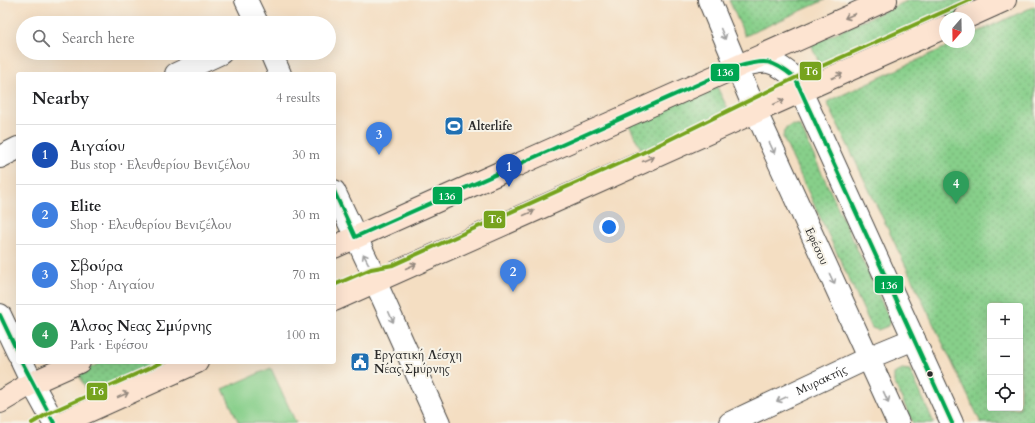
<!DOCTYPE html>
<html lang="en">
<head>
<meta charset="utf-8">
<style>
	:root { --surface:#fff; --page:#f6f6f6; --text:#202124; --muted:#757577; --line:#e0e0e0; --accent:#1f6fb2 }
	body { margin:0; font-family:Cardo,serif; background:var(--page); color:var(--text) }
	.controls { position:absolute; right:12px; bottom:12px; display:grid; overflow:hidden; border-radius:4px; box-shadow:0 4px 16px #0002 }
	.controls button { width:36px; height:36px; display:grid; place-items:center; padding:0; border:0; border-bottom:1px solid var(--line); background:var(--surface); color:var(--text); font:20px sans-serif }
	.compass { position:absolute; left:939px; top:12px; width:36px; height:36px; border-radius:50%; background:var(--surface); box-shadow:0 4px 16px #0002; rotate:200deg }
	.you { position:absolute; left:609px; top:227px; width:14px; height:14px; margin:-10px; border:3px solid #fff; border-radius:50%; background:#1a73e8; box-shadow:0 0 0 6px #1a73e833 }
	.badge { display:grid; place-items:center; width:26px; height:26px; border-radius:50%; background:var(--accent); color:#fff; font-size:13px; font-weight:700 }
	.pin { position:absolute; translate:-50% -33px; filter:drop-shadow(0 1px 2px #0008) }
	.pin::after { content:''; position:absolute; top:21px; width:14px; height:12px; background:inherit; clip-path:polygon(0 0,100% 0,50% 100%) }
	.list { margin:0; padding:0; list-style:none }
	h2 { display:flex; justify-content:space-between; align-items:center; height:52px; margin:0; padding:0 16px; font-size:17px }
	h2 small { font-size:13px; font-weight:400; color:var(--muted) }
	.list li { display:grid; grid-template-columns:26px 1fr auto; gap:12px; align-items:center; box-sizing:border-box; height:60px; padding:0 16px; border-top:1px solid var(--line) }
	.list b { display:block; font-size:15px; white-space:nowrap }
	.list p { margin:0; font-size:13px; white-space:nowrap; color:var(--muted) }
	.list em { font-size:13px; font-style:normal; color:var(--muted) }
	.icon { flex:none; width:22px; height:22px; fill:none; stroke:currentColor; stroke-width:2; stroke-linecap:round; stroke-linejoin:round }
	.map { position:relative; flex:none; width:1035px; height:423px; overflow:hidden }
	.search { position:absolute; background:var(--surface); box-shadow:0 4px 16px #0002; left:16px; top:16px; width:320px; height:44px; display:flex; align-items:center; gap:10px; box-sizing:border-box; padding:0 14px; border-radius:22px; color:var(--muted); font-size:15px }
	.panel { position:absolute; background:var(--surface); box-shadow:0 4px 16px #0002; left:16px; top:72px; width:320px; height:292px; border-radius:4px }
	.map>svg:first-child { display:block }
	.grass { fill:url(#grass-dots); stroke:#597d5a; fill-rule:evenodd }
	.garden { fill:#87cf8a; stroke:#597d5a }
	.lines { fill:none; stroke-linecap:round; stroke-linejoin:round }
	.minor-casing { stroke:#494642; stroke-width:24 }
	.tertiary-casing { stroke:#494642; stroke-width:24 }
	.secondary-casing { stroke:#494642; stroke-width:24 }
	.minor { stroke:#fff; stroke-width:22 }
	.tertiary { stroke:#fff; stroke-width:22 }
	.secondary { stroke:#fde4d1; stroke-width:22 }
	.bus-1-casing { stroke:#f7f3e8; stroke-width:7 }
	.bus-1 { stroke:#00a651; stroke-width:4 }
	.tram-1-casing { stroke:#f7f3e8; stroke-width:7 }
	.tram-1 { stroke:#76a31d; stroke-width:4 }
	.oneway { stroke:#94887e }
	.oneway2 { stroke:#a0a0a0 }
	.bus-dot { fill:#2b2b2b; stroke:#f7f3e8; stroke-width:1.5 }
	.labels { text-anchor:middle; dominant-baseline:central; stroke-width:4; stroke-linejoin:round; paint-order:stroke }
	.poi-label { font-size:12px; font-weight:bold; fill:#2b2b2b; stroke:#f7f3e8; text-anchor:start }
	.street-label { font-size:12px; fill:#2b2b2b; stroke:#f7f3e8 }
	.line-badge { stroke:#f7f3e8; stroke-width:1.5 }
	.badge-label { font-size:11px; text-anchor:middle; font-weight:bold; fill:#fff }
</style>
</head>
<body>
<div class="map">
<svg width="1035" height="423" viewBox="0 0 1035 423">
	<defs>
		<pattern id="grass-dots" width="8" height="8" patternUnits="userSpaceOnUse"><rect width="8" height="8" fill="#87cf8a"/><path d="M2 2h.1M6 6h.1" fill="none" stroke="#6fa871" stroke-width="1.8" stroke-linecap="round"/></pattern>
	</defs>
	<rect width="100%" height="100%" fill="#f7f3e8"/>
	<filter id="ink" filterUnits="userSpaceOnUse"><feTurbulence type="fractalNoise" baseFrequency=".025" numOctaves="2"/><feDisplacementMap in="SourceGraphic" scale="8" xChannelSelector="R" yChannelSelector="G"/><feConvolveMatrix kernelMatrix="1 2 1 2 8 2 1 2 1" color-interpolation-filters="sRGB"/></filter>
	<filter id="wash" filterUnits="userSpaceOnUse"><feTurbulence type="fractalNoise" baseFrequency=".012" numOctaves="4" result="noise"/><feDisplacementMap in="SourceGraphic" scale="16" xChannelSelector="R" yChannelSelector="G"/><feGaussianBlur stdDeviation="0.9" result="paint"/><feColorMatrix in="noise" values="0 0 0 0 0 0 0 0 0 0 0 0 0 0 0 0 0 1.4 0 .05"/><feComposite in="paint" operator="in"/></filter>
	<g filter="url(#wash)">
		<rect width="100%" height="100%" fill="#f4dec2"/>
		<!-- grass -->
		<path class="grass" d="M729,0H825L745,36Z
			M909,0H992L953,18H945L825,77L811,44Z
			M1035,6V423H981L827,102L957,42H969V36ZM990,306H1020V408H990Z
			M716,85L732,117L645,157L628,123Z
			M791,125L800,126L890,320L888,326L878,330L872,328L783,138L784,130Z
			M103,362H179L92,401L78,373Z
			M902,369L910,370L934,423H913L894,382V374Z"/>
		<!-- garden -->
		<path class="garden" d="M271,368L296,423H239L223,389Z"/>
	</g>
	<g filter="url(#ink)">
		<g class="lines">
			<defs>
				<g id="minor">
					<path d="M709,0L737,67"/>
					<path d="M176,74L221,53"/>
					<path d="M0,157L18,148"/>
					<path id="s1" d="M730,423L868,358L914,339"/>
				</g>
				<path id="tertiary" d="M246,0L257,23
					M271,53L280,74
					M334,191L371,269L375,281L439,423
					M0,315L18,353
					M22,362L32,383L54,423
					M898,423L756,112L737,67C766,59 771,58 795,78L952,423"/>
				<path id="secondary" d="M965,18L1005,0
					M334,247L886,0
					M334,300L945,27
					M0,402L32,383L79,362
					M62,423L197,362"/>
			</defs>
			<!-- minor casing -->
			<use href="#minor" class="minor-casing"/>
			<!-- tertiary casing -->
			<use href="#tertiary" class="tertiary-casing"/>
			<!-- secondary casing -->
			<use href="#secondary" class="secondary-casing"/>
			<!-- minor -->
			<use href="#minor" class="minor"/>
			<!-- tertiary -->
			<use href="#tertiary" class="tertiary"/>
			<!-- secondary -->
			<use href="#secondary" class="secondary"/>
			<defs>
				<path id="bus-1" d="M334,191L355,237L737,67C765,59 772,59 795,78L952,423
					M0,315L18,353
					M22,362L54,423"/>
			</defs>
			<!-- bus-1 casing -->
			<use href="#bus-1" class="bus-1-casing"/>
			<!-- bus-1 -->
			<use href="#bus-1" class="bus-1"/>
			<defs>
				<path id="tram-1" d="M334,285L371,269L393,265L640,154L795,78L970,0
					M32,423L49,413L163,362"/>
			</defs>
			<!-- tram-1 casing -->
			<use href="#tram-1" class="tram-1-casing"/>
			<!-- tram-1 -->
			<use href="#tram-1" class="tram-1"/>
		</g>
		<!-- one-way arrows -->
		<defs><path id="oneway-shaft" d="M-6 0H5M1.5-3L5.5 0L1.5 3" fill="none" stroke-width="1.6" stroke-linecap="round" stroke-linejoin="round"/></defs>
		<g class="oneway">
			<use href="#oneway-shaft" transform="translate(850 16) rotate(156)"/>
			<use href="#oneway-shaft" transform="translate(837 76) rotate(-24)"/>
			<use href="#oneway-shaft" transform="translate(779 102) rotate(-24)"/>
			<use href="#oneway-shaft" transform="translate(648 159) rotate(-24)"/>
			<use href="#oneway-shaft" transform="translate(529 213) rotate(-24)"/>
			<use href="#oneway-shaft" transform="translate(411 266) rotate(-24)"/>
			<use href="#oneway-shaft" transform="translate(123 395) rotate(-24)"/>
		</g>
		<g class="oneway2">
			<use href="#oneway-shaft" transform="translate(723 34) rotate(67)"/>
			<use href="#oneway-shaft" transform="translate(772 148) rotate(65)"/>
			<use href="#oneway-shaft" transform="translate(366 259) rotate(-118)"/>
			<use href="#oneway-shaft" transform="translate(832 279) rotate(65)"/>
			<use href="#oneway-shaft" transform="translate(391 317) rotate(66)"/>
			<use href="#oneway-shaft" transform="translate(886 397) rotate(65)"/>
			<use href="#oneway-shaft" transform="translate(782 399) rotate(155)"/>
		</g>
	</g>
	<!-- icons -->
	<defs>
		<symbol id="stadium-square" viewBox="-11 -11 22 22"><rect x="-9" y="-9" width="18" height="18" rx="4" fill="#1f6fb2" stroke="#f7f3e8"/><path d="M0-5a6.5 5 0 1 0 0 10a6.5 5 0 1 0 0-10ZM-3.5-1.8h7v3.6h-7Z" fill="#fff"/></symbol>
		<symbol id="civic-square" viewBox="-11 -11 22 22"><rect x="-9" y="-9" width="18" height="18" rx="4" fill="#1f6fb2" stroke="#f7f3e8"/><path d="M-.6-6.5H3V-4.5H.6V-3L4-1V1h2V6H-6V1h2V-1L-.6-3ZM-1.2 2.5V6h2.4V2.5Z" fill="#fff"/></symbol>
	</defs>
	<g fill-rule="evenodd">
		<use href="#stadium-square" x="443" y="115" width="22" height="22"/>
		<use href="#civic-square" x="349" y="351" width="22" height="22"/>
	</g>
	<!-- markers -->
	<circle class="bus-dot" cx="930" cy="374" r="3.5"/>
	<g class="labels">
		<!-- poi labels -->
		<g class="poi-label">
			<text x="468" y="126">Alterlife</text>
			<text x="374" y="355">Εργατική Λέσχη<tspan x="374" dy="14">Νέας Σμύρνης</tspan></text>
		</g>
		<!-- street labels -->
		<g class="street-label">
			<text transform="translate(817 246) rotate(65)">Εφέσου</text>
			<text stroke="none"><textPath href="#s1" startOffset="101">Μυρακτής</textPath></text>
		</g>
	</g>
	<g class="line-badge">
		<rect x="799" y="61" width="23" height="20" rx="4" fill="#76a31d"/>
		<rect x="710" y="63" width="30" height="19" rx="4" fill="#00a651"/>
		<rect x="432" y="186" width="31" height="19" rx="4" fill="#00a651"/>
		<rect x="483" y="210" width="23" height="19" rx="4" fill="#76a31d"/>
		<rect x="874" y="275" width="30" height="19" rx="4" fill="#00a651"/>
		<rect x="86" y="382" width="22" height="19" rx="4" fill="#76a31d"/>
	</g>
	<g class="badge-label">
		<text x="811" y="75">Τ6</text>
		<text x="725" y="76">136</text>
		<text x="447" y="200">136</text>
		<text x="495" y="223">Τ6</text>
		<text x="889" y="289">136</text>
		<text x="97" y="395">Τ6</text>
	</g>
</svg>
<div class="controls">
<button>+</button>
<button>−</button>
<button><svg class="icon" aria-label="locate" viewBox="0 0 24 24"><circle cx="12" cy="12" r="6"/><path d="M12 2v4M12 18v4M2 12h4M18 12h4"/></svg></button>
</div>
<svg class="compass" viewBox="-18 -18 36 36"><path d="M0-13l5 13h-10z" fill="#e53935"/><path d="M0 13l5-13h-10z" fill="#757577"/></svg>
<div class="you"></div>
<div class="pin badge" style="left:509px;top:187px;background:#1a4fb4">1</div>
<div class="pin badge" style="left:513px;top:292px;background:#3f7fe0">2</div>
<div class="pin badge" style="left:379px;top:155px;background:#3f7fe0">3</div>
<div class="pin badge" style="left:956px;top:204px;background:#2e9e5b">4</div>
<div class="search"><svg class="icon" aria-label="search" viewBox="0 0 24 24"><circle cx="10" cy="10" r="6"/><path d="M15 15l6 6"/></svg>Search here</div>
<section class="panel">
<h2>Nearby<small>4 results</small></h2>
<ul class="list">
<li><span class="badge" style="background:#1a4fb4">1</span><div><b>Αιγαίου</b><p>Bus stop · Ελευθερίου Βενιζέλου</p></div><em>30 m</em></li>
<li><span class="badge" style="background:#3f7fe0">2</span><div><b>Elite</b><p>Shop · Ελευθερίου Βενιζέλου</p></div><em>30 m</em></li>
<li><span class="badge" style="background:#3f7fe0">3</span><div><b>Σβούρα</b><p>Shop · Αιγαίου</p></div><em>70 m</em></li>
<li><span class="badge" style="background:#2e9e5b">4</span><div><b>Άλσος Νεας Σμύρνης</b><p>Park · Εφέσου</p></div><em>100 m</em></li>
</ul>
</section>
</div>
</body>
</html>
